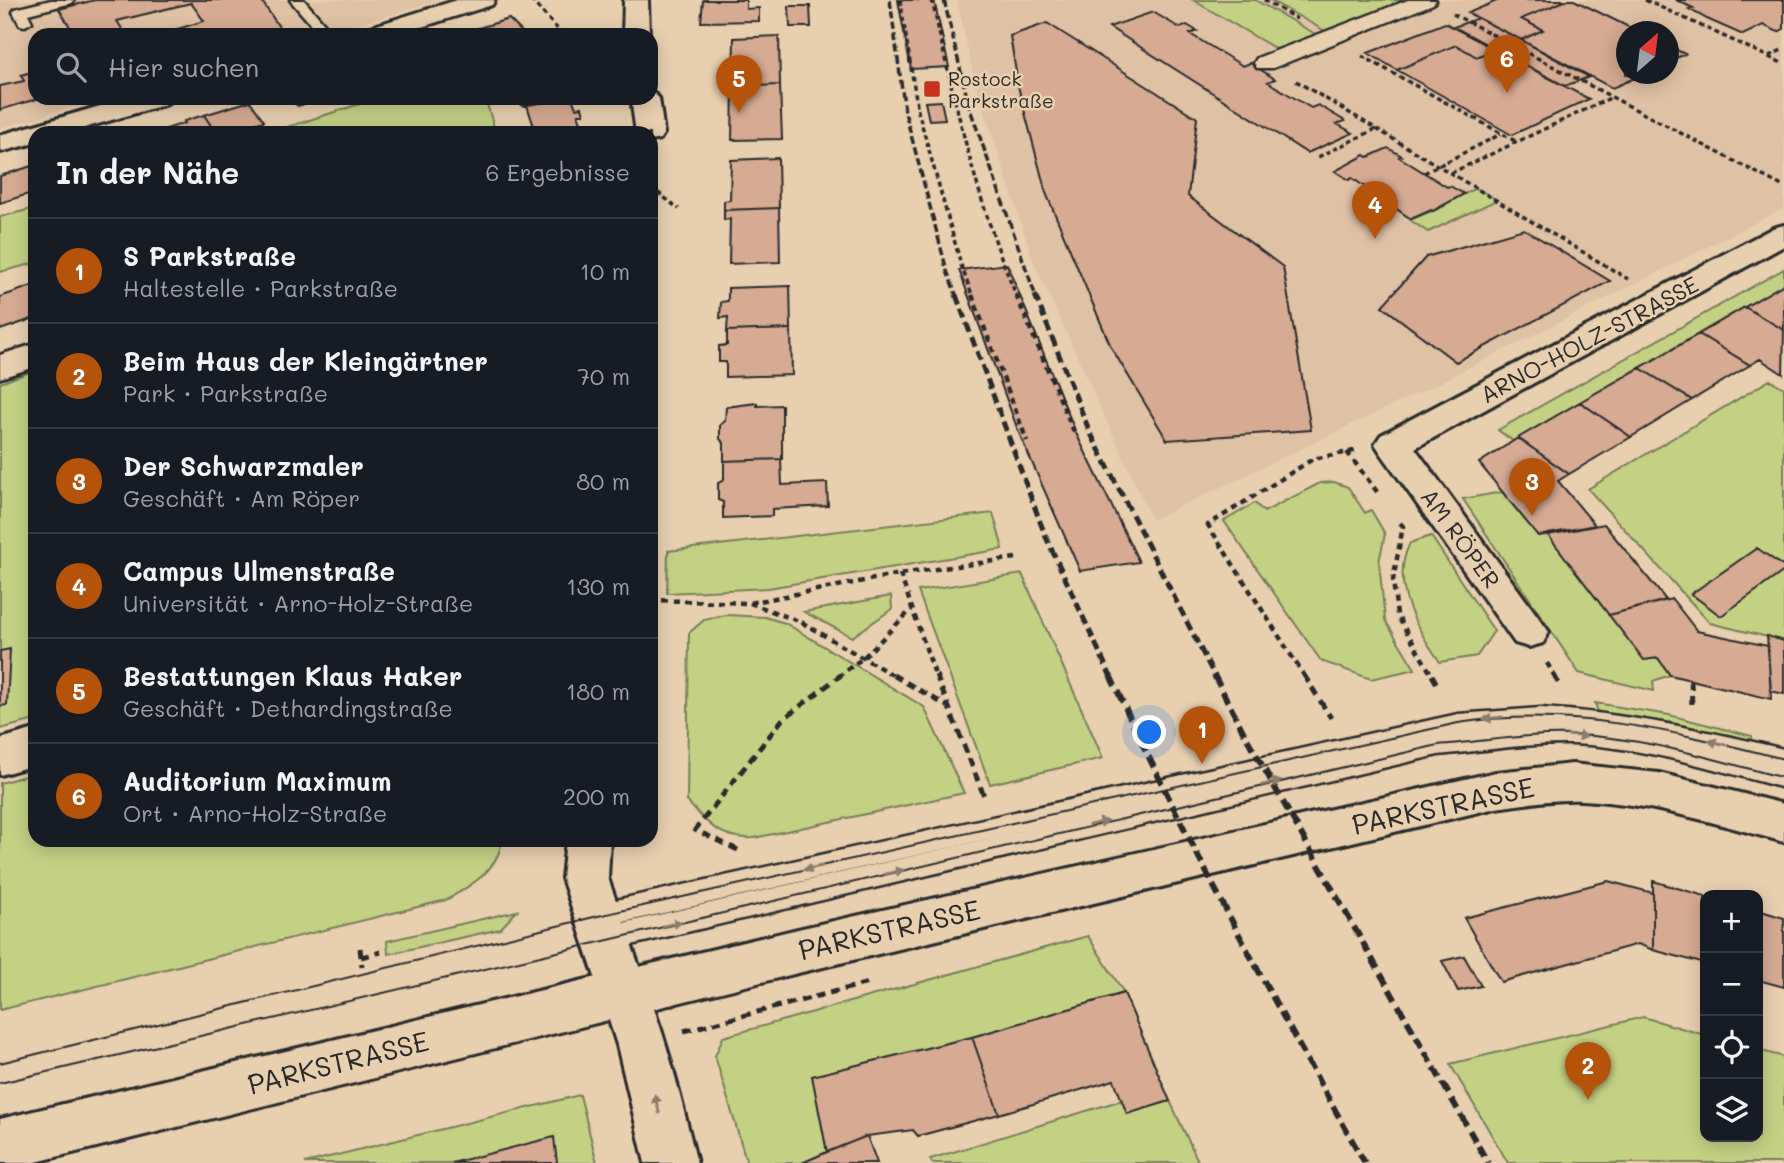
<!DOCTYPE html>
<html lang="de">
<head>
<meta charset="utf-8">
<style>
	:root { --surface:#171b24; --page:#20242c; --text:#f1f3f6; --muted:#9ea1a6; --line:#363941; --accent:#b45309 }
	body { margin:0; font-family:Mali,sans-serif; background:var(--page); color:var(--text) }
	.controls { position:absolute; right:21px; bottom:21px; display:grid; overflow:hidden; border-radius:14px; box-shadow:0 4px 18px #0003 }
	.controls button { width:63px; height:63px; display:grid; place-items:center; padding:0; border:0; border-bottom:2px solid var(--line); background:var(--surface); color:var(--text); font:35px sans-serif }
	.compass { position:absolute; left:1616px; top:21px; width:63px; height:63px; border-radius:50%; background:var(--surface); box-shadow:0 4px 18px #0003; rotate:28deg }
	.you { position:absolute; left:1150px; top:733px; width:24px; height:24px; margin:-18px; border:5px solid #fff; border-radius:50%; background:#1a73e8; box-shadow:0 0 0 10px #1a73e833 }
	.badge { display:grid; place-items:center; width:46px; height:46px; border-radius:50%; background:var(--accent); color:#fff; font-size:23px; font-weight:700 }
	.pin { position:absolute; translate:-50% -58px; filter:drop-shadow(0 2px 4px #0008) }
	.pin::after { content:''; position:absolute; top:37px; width:24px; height:21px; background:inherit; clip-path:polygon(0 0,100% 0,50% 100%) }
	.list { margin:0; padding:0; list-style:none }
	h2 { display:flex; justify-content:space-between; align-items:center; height:91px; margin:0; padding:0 28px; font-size:30px }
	h2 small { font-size:23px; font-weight:400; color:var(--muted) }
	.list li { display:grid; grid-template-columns:46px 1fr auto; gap:21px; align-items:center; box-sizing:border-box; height:105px; padding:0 28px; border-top:2px solid var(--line) }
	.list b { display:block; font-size:26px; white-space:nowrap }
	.list p { margin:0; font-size:23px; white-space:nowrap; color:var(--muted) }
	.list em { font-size:23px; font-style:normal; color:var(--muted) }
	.icon { flex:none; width:38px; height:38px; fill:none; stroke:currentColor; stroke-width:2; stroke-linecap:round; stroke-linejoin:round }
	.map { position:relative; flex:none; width:1784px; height:1163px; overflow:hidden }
	.search { position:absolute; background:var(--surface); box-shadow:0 4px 18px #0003; left:28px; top:28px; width:630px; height:77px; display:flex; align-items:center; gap:18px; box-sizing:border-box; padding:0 24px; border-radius:21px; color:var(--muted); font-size:26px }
	.panel { position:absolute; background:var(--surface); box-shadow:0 4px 18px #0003; left:28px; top:126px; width:630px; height:721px; border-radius:21px }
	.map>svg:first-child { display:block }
	.built { fill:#dfc1a5; fill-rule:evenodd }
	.green { fill:#c4d185; stroke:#787e58; stroke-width:2 }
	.building { fill:#d6aa93; stroke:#2b2b2b; stroke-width:2 }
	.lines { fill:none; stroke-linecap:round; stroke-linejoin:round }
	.service-casing { stroke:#2b2b2b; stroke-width:5 }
	.pedestrian-casing { stroke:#2b2b2b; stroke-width:5 }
	.minor-casing { stroke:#2b2b2b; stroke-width:6 }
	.tertiary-casing { stroke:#2b2b2b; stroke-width:6 }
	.secondary-casing { stroke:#2b2b2b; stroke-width:6 }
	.path-far2 { stroke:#2b2b2b; stroke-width:3.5; stroke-dasharray:5 3.5; stroke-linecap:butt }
	.path-far1 { stroke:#2b2b2b; stroke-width:4.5; stroke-dasharray:6 5; stroke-linecap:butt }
	.path { stroke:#2b2b2b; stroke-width:5; stroke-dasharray:9 6; stroke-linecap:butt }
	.service { fill:#e8cfb0; fill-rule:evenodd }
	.pedestrian { fill:#e8cfb0; fill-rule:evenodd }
	.minor { fill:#e8cfb0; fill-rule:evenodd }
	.tertiary { fill:#e8cfb0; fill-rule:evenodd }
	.secondary { fill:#e8cfb0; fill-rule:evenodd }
	.tram { stroke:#2b2b2b; stroke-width:2 }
	.rail-far2 { stroke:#2b2b2b; stroke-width:3.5; stroke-dasharray:8 3.5; stroke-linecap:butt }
	.rail-far1 { stroke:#2b2b2b; stroke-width:5; stroke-dasharray:10 5; stroke-linecap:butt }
	.rail { stroke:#2b2b2b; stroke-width:6; stroke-dasharray:12 6; stroke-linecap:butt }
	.oneway { fill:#8a7d6e }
	.poi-dot { fill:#c8321e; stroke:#e8cfb0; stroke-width:2.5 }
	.labels { text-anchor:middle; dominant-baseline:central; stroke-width:5; stroke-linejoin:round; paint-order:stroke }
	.far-poi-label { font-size:19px; fill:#2b2b2b; stroke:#e8cfb0; text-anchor:start }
	.street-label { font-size:23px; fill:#2b2b2b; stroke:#e8cfb0 }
	.near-street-label { font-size:28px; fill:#2b2b2b; stroke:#e8cfb0 }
</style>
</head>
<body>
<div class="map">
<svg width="1784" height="1163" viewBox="0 0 1784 1163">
	<rect width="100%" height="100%" fill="#e8cfb0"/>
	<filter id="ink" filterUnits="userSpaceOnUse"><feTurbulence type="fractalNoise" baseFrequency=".0143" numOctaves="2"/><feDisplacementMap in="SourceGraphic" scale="14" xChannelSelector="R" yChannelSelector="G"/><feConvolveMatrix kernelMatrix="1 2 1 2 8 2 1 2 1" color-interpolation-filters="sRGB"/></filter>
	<g filter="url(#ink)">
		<!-- built -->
		<path class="built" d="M0,0H440L321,35H35V98H104L0,128Z
			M957,0H1784V208L1441,382L1152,520L1034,262L975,82ZM1626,32H1668V74H1626Z"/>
		<!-- green -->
		<path class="green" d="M1193,0H1255L1319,36L1281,52Z
			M1270,0H1408L1327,32Z
			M378,98H485L496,133H269Z
			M1476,188L1497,200L1428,232L1410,220L1445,206L1444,204Z
			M35,208V263L0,272V217Z
			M1784,269V284L1513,441L1498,430Z
			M35,370V720L0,729V383Z
			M1770,380L1784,388V641L1710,623L1588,489Z
			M1334,482L1348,487L1365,513L1371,510L1385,534L1379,562L1385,620L1415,669L1371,679L1321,661L1224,521L1255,503L1264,512L1320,483Z
			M1502,492L1538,536L1548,535L1644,660L1658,658L1670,675L1653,681L1654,691L1579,673L1463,499Z
			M993,513L1003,549L768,588L667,593L668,551Z
			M1431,536L1494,631L1477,656L1440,662C1417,629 1389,584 1410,543Z
			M1022,574L1103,758L990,784L918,591Z
			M891,596L892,609L852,637L804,612Z
			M726,615L765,617L785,623L924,707L964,793L754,838C722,840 707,824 687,801L689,633L704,620Z
			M1595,703L1669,715L1752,736V744L1673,723L1598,712Z
			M35,773V840H502C498,871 470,886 446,900L0,1010V783Z
			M517,911L500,929L388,954L387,941Z
			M1088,936L1124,993L972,1037L813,1076L827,1152L802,1163H747L715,1056L723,1037Z
			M1643,1017L1705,1035V1137H1758V1050L1784,1057V1163H1508L1450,1064Z
			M580,1095L597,1163H305Z
			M1122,1100L1170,1101L1199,1163H932L930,1159Z"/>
		<!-- building -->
		<path class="building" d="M95,0H261L281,30L262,35H158L204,21L191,3L117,21L126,35H75L59,9Z
			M703,0H746V9L759,8V21L701,22Z
			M898,0H934L949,67L911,69Z
			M1499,0H1567L1521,19L1543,30L1521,40L1468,13Z
			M1567,0H1574L1639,32H1626V74H1644L1612,88L1521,40L1543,30L1521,19Z
			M1676,0H1784V29L1778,32L1763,25L1743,35L1707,19L1689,9L1693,8Z
			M789,6H810L811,27H790Z
			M1153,12L1180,28L1187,25L1197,31L1190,34L1243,66L1250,63L1275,79L1268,82L1311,108L1318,105L1345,121L1337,124L1353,133L1307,153L1109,27Z
			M1478,18L1521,40L1589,77L1565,86L1454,27Z
			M509,19L525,35H455Z
			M1047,23L1197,118L1188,196L1283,267L1311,430L1167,440L1111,347L1046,193L1019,90L1010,36Z
			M1445,23L1494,49L1477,57L1456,45L1397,70L1368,53Z
			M779,36L780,85L733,87L734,38Z
			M1456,45L1477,57L1494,49L1589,99L1512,135L1397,70Z
			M1668,46L1685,54L1668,62Z
			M35,71V98H40L0,110V86L24,81L21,75Z
			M780,85L782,139L732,140L733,87Z
			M287,98H324L298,106Z
			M519,98H566L522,106Z
			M572,98L576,108L582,107L584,114H578L582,125L536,133L527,105Z
			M250,101L264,121L224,133H216L204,115Z
			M941,101L945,119L929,120L925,102Z
			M204,115L216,133H154L185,123L184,121Z
			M582,125L585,133H536Z
			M1388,148L1402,156L1399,157L1447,187L1450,186L1464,194L1433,211L1431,210L1411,219L1352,178L1349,180L1335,171L1365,155L1368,157Z
			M778,158L779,208L724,210V201L730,200L731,160Z
			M32,166L35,172V192L0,203V176Z
			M779,208L780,262L729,264L730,219L724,220V210Z
			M1524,229L1610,281L1456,362L1382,306L1426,257Z
			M1007,264L1076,433L1139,562L1080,571L1019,433L959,270Z
			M1784,284V330L1745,307Z
			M35,285V318L0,330V297Z
			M790,286L791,329L727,331L728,317L720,318L721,302L728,301V288Z
			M1745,307L1784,330L1783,374L1760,359L1750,365L1699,334Z
			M791,329L792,375L726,377V362H719V346L727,345V331Z
			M1699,334L1750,365L1692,400L1640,368Z
			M1640,368L1692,400L1631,437L1580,402Z
			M1580,402L1631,437L1569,474L1518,438Z
			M757,403V406L782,405V459L724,461V443L720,439V425L725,421L726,407Z
			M1518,438L1569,474L1558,481L1595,525L1538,536L1479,463Z
			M781,459L782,485L827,483L828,506L772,509V516L723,518V502L718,500V483L724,480V461Z
			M1604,524L1666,600L1609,615L1548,535Z
			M1757,548L1784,567V571L1721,616L1691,594Z
			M1672,599L1697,631L1768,646L1771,699L1670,675L1658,658L1644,660L1609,615Z
			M1767,636L1784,641V694L1771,691Z
			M10,649L7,705L0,706V651Z
			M1608,881L1653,893V950L1638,944L1501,982L1464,918Z
			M1653,881L1705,896V964L1653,950Z
			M1758,910L1784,918V987L1758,980Z
			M1464,956L1481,986L1458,991L1442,961Z
			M1124,993L1170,1101L1127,1114L1114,1080L999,1114L972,1037Z
			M972,1037L999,1114L918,1136L913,1130L867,1136L827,1152L812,1076Z
			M867,1136L877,1163H802L827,1152Z
			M554,1137L557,1163H452Z"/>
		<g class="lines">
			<defs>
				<path id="service" d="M51,0H74L72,3L28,14L32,22L25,26L20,25L13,12L15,9Z
					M290,0H304L334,35H320Z
					M1541,708C1624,713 1703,730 1784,749V788C1715,770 1645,747 1573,744C1528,743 1483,751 1438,755L606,951L597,947L593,939L597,931L606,927L1026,830L598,928L589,924L585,916L589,908L598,904L1458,714Z"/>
				<path id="pedestrian" d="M1408,0H1436L1433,4L1273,68H1257L1254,63L1257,58Z"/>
				<path id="minor" d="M457,0H495L492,5L396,35H357L361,30Z
					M128,98H171L167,104L67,133H35V143L0,152V135Z
					M1784,225V246L1415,448L1549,632L1543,643L1529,647L1515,643L1381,453L1375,444L1381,435L1773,228Z
					M35,344V367L0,378V355Z
					M35,729V765L0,775V739Z
					M624,969L641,976C667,1036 681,1100 697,1163H645L617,1045L600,992L607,976Z"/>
				<path id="tertiary" d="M624,0H648L649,35H623Z
					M651,91L659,98L664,133L660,139L651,141V133H636L631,98H651Z
					M566,840H610L608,878L648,992L641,1008L624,1015L607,1008L600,992L562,878Z"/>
				<path id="secondary" d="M1572,764L1659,773L1784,804V842C1718,824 1651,803 1582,800C1553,799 1525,804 1496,808L798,973L32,1163H0V1119L798,929L1496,772Z"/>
			</defs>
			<!-- service casing -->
			<use href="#service" class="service-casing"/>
			<!-- pedestrian casing -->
			<use href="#pedestrian" class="pedestrian-casing"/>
			<!-- minor casing -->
			<use href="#minor" class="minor-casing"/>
			<!-- tertiary casing -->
			<use href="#tertiary" class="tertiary-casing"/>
			<!-- secondary casing -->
			<use href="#secondary" class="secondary-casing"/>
			<!-- path-far2 -->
			<path class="path-far2" d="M531,0L563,35
				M900,0L918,111L962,268L973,297
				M932,0C954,100 977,203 1017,297
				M1264,0L1297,19
				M1645,0L1784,64
				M1453,14L1784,187
				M1362,56L1517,142
				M1769,56L1784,49
				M1296,81L1628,279
				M1318,157L1376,129
				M1424,173L1501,134
				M1451,173L1610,98
				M651,187L679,209"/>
			<!-- path-far1 -->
			<path class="path-far1" d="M972,295L1027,441
				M1016,295L1075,434
				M1347,452L1378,493
				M1400,523L1403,526L1393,580L1397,615L1433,677
				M900,574L936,677
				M651,600L749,603L900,574L1016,558
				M750,603L801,622L896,677
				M1547,663L1555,677
				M838,677L864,657L912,609
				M1305,677L1208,525L1313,459L1359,450"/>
			<!-- path -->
			<path class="path" d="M893,675L947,706
				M936,675L984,796
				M1304,675L1331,718
				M1432,675L1439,688
				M1554,675L1560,686
				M1691,680L1692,707
				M738,850L695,830L782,720L841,675
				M360,948L362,967
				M361,957L381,952
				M684,1031L872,982"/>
			<!-- service -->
			<use href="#service" class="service"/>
			<!-- pedestrian -->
			<use href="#pedestrian" class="pedestrian"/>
			<!-- minor -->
			<use href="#minor" class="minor"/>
			<!-- tertiary -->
			<use href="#tertiary" class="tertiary"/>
			<!-- secondary -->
			<use href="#secondary" class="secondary"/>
			<!-- tram -->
			<path class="tram" d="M0,1063L598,916L1458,723C1572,706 1674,731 1784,759
				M0,1083L1438,745C1483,742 1528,733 1573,735C1645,737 1715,760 1784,778"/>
			<!-- rail-far2 -->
			<path class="rail-far2" d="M890,0L905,112L947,271L957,297
				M944,0L969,106L1036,297"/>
			<!-- rail-far1 -->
			<path class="rail-far1" d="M956,295L1045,535L1111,677
				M1035,295L1089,430L1215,677"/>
			<!-- rail -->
			<path class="rail" d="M1110,675C1187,842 1274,1003 1365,1163
				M1214,675L1245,735L1488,1163"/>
		</g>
		<!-- one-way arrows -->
		<defs><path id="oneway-solid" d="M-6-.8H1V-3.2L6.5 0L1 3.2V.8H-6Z" transform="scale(1.75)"/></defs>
		<g class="oneway">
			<use href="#oneway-solid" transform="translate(1493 718) rotate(174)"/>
			<use href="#oneway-solid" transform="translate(1577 736) rotate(5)"/>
			<use href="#oneway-solid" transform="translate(1718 743) rotate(-167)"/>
			<use href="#oneway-solid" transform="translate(1271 783) rotate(-13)"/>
			<use href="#oneway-solid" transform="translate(1098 823) rotate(-13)"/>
			<use href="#oneway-solid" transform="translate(813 868) rotate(168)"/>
			<use href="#oneway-solid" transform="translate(894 872) rotate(-13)"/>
			<use href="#oneway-solid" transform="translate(672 924) rotate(-13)"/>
			<use href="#oneway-solid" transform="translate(657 1104) rotate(-104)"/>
		</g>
	</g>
	<!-- markers -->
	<rect class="poi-dot" x="923" y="80" width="18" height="18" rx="3.5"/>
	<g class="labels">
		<!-- far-poi labels -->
		<g class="far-poi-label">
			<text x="948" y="78">Rostock<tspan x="948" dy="22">Parkstraße</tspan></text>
		</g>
		<!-- street labels -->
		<g class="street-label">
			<text transform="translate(1589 339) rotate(-28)">ARNO-HOLZ-STRASSE</text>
			<text transform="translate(1461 538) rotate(54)">AM RÖPER</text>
		</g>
		<!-- near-street labels -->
		<g class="near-street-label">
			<text transform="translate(1443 805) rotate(-12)">PARKSTRASSE</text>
			<text transform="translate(889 929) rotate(-13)">PARKSTRASSE</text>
			<text transform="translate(338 1062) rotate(-14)">PARKSTRASSE</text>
		</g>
	</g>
</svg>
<div class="controls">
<button>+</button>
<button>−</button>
<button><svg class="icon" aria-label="locate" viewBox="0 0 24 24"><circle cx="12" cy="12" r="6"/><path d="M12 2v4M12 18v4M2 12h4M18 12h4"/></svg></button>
<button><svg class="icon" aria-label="layers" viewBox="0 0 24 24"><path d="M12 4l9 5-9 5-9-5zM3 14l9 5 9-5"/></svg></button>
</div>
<svg class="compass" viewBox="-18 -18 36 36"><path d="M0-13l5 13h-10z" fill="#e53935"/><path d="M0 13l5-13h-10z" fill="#9ea1a6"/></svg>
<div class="you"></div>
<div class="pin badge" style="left:1202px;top:764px">1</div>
<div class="pin badge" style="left:1588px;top:1100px">2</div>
<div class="pin badge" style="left:1532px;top:516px">3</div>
<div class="pin badge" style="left:1375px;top:239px">4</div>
<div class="pin badge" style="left:739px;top:113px">5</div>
<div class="pin badge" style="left:1507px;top:93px">6</div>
<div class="search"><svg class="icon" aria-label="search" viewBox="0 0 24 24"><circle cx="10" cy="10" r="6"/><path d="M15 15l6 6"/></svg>Hier suchen</div>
<section class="panel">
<h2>In der Nähe<small>6 Ergebnisse</small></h2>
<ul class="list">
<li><span class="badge">1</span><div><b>S Parkstraße</b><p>Haltestelle · Parkstraße</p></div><em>10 m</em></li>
<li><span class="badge">2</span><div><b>Beim Haus der Kleingärtner</b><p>Park · Parkstraße</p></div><em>70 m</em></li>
<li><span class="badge">3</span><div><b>Der Schwarzmaler</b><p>Geschäft · Am Röper</p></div><em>80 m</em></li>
<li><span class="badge">4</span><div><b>Campus Ulmenstraße</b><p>Universität · Arno-Holz-Straße</p></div><em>130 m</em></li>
<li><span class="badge">5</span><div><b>Bestattungen Klaus Haker</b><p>Geschäft · Dethardingstraße</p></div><em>180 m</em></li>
<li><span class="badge">6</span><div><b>Auditorium Maximum</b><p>Ort · Arno-Holz-Straße</p></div><em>200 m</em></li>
</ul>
</section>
</div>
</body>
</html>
